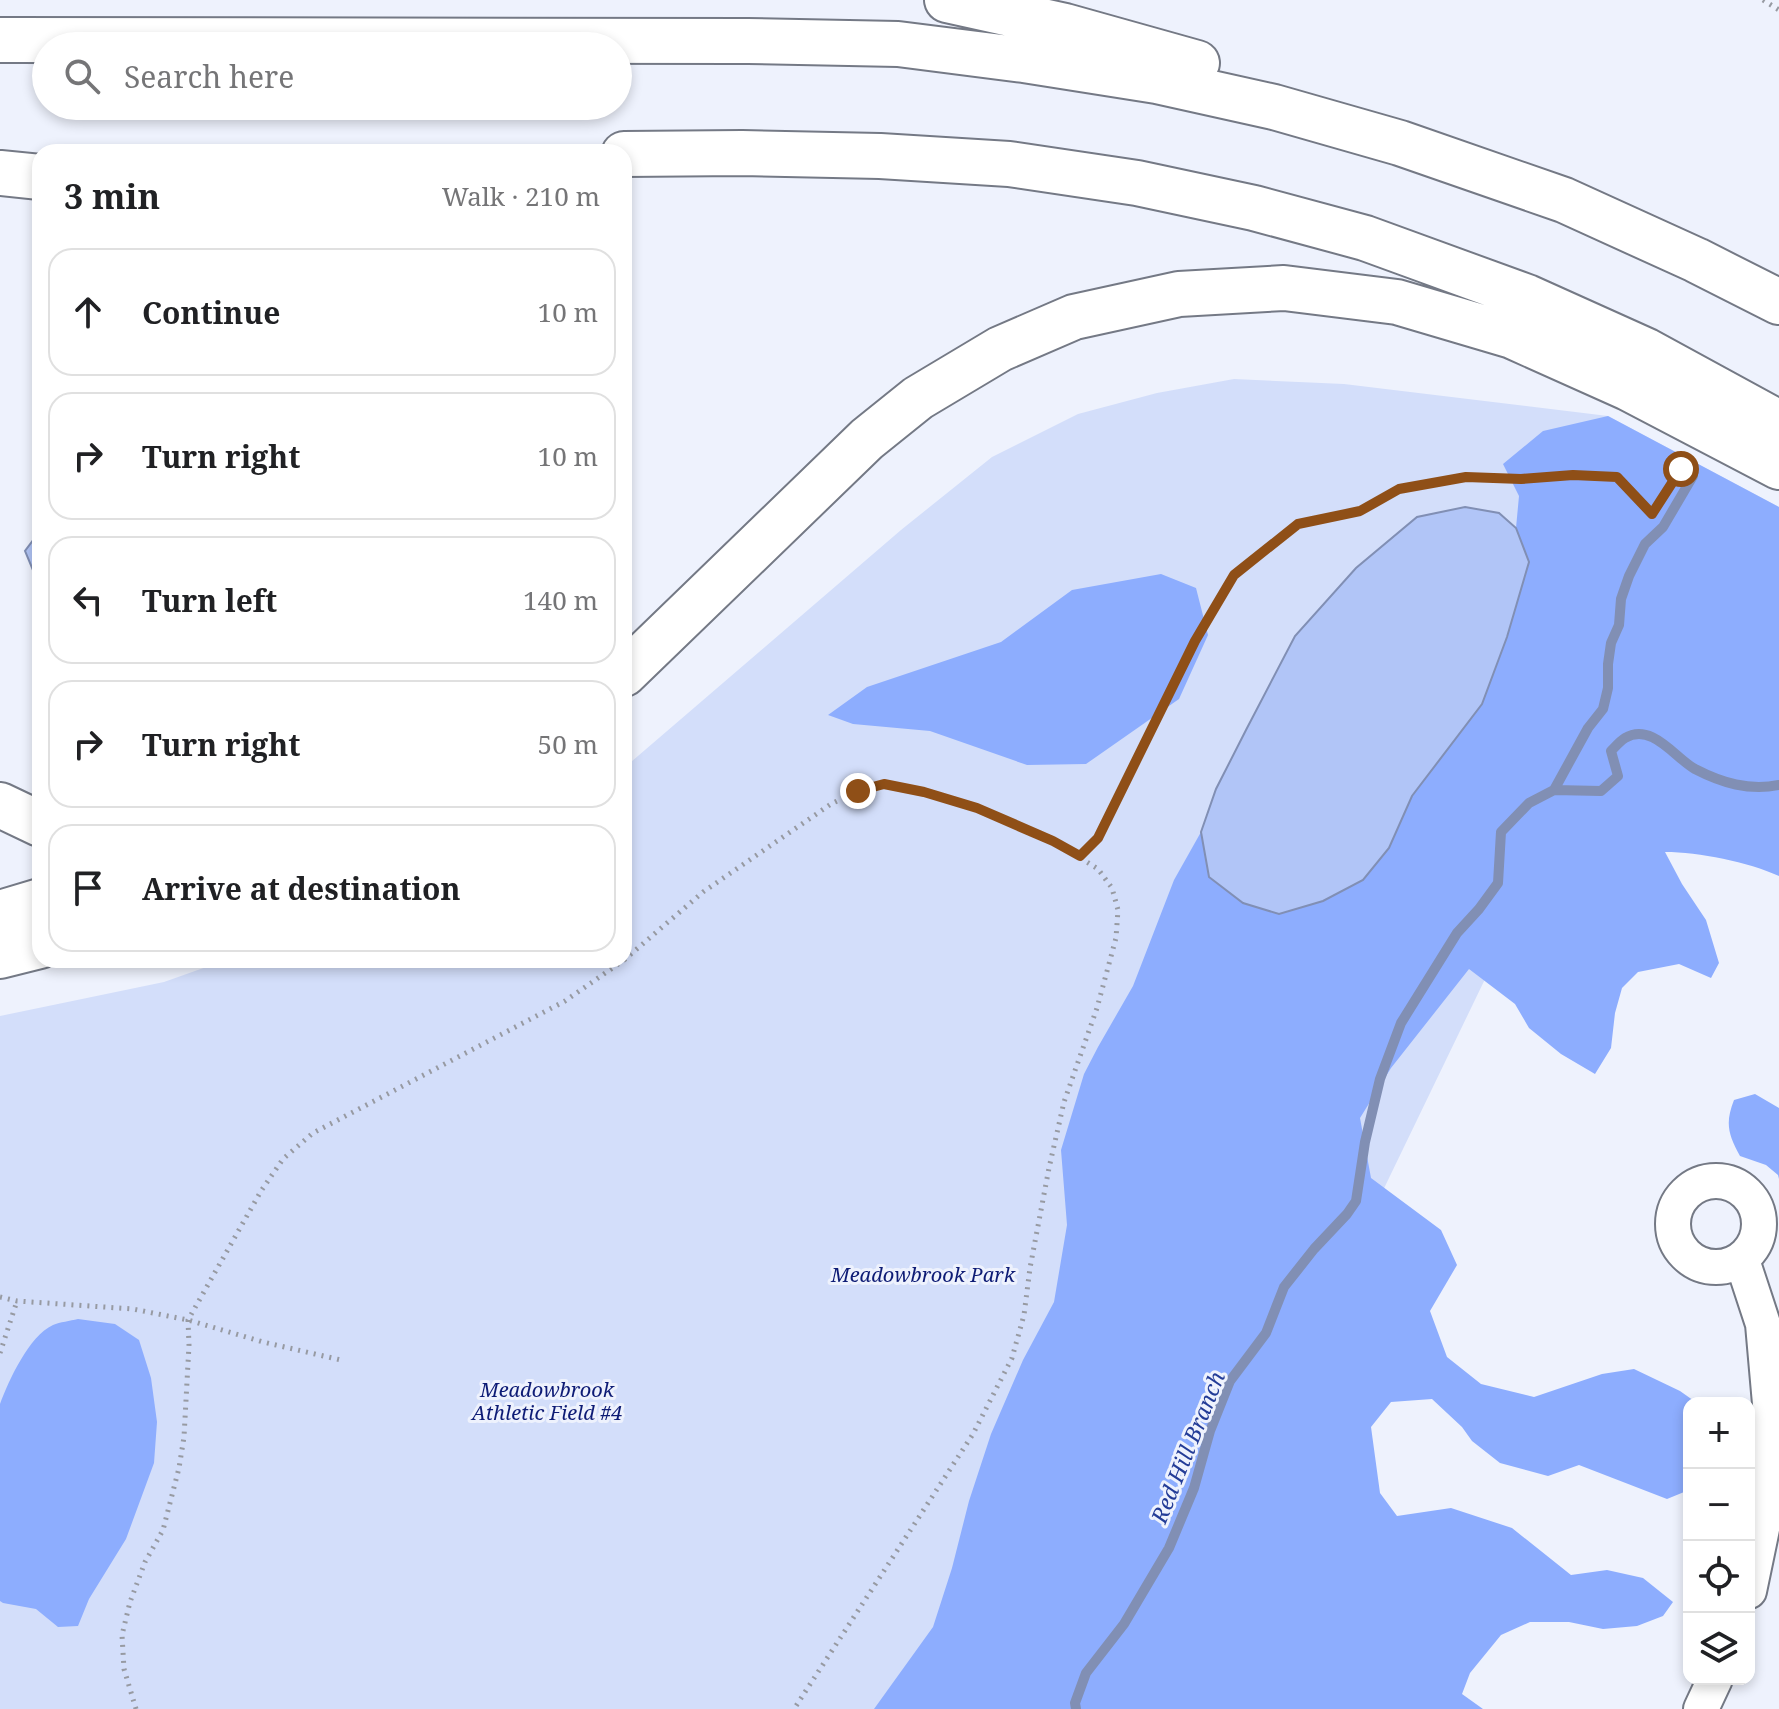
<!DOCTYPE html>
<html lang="en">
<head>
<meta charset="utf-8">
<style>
	:root { --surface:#fff; --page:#f2f2f2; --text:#202124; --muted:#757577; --line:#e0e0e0 }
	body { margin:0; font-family:"Noto Serif",serif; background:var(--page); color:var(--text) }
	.controls { position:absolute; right:24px; bottom:24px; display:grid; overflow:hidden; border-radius:16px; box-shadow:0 4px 12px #0003 }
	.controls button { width:72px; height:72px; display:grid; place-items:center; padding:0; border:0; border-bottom:2px solid var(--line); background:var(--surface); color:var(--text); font:40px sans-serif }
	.stop { position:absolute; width:24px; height:24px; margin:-18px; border:6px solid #8f4f17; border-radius:50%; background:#fff }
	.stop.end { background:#8f4f17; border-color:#fff; box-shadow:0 2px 8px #0008 }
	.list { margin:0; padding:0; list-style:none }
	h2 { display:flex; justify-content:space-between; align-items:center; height:104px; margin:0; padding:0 32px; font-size:34px }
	h2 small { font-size:26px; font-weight:400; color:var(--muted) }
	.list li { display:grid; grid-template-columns:52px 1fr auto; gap:24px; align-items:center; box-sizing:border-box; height:128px; margin:0 16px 16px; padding:0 16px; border:2px solid var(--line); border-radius:24px }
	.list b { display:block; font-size:30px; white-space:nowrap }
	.list em { font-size:26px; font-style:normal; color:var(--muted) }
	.icon { flex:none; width:44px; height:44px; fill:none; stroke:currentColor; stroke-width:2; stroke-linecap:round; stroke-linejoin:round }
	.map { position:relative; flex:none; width:1779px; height:1709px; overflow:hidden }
	.search { position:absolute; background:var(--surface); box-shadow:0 4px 12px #0003; left:32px; top:32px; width:600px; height:88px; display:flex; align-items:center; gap:20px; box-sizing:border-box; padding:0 28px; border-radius:44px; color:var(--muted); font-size:30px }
	.panel { position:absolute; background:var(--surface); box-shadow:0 4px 12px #0003; left:32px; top:144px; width:600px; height:824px; border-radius:24px }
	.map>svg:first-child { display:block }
	.green { fill:#d3defa }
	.forest { fill:#8dadfe }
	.water { fill:#b1c5f7; stroke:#818fb4; stroke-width:2 }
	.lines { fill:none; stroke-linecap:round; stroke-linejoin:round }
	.stream { stroke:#818fb4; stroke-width:10 }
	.minor-casing { stroke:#747985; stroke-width:38 }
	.highway-casing { stroke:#747985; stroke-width:48 }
	.path { stroke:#979aa2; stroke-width:5; stroke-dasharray:2 6; stroke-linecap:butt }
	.minor { stroke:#fff; stroke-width:34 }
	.highway { stroke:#fff; stroke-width:44 }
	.route { stroke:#8f4f17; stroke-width:10 }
	.labels { text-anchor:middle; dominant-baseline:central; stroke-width:6; stroke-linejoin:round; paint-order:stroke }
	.park-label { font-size:20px; font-style:italic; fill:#0d1b75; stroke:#eef2fd }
	.water-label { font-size:22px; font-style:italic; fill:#233c97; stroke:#eef2fd }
</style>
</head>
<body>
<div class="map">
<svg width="1779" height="1709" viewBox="0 0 1779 1709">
	<rect width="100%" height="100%" fill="#eef2fd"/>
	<!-- green -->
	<path class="green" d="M1234,379L1344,384L1608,416L1779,507V841L1659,824L1515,917L1361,1236L1259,1709H0V1016L164,982L226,960H624V768L901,530L992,457L1078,414L1157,393Z"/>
	<!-- forest -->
	<path class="forest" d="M1608,416L1779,507V876C1748,862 1699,852 1665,852L1682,884L1706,920L1719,963L1711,978L1679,964L1638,972L1622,988L1615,1013L1611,1048L1595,1074L1561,1054L1529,1028L1515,1004L1469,969L1391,1068L1360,1118L1371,1178L1441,1230L1457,1265L1430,1311L1447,1357L1481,1384L1534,1397L1602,1374L1634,1369L1680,1391L1697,1403H1689V1490L1667,1499L1579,1465L1548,1476L1500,1463L1472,1441L1462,1427L1432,1399L1391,1402L1371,1427L1380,1493L1397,1516L1451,1508L1512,1528L1571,1575L1607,1570L1643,1578L1673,1602L1663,1616L1637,1626L1603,1629L1569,1622H1530L1501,1635L1470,1673L1462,1694L1483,1709H874L933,1627L952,1568L969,1501L991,1434L1023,1360L1054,1302L1067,1225L1061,1150L1084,1074L1098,1047L1133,986L1174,880L1201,832L1209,877L1243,903L1279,914L1323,901L1363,880L1389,848L1412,796L1482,704L1507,637L1529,562L1516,528L1519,496L1503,464L1543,431Z
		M1161,574L1196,588L1208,635L1179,699L1086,764L1027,765L930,731L853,724L828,715L867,687L1001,642L1072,590Z
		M1755,1094L1779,1108V1179L1778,1175L1766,1165L1740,1156C1728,1134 1725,1123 1734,1100Z
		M78,1319L115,1324L139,1340L151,1378L157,1422L154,1463L126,1539L89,1599L78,1626L58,1627L36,1609L3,1603L0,1601V1404C9,1380 29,1336 53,1325C60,1322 70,1321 78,1319Z"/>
	<!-- water -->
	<path class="water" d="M1465,507L1499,513L1516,528L1529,562L1507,637L1482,704L1412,796L1389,848L1363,880L1323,901L1279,914L1243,903L1209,877L1201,832L1216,789L1246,730L1295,636L1356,568L1417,517Z
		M40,531V587L25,551Z"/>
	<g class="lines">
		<!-- stream -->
		<path class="stream" d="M1554,790L1588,728L1603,709L1608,688V664L1611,643L1619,625L1621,599L1629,576L1645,544L1663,527L1693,476
			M1076,1709L1075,1703L1086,1673L1124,1624L1169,1548L1194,1488L1210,1431L1230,1381L1266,1333L1284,1287L1314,1249L1347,1214L1356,1201L1365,1142L1380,1079L1401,1023L1457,933L1479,909L1498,883L1501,832L1529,803L1554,790L1601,791L1618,776L1611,751C1615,747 1620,741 1625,738C1652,722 1675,758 1695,769C1722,783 1749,791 1779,785"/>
		<defs>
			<path id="minor" d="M1673 1224a43 43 0 1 1 86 0a43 43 0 1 1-86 0Z
				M1742,1260L1763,1324L1771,1415V1472L1763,1524L1749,1591
				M1701,1709L1715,1679"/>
			<path id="highway" d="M947,0L1065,26L1197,63
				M0,40L748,41L898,44L1024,60L1157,81L1274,107L1400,143L1564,200L1696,260L1779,302
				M624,154L742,153L880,156L1009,164L1137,183L1254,208L1365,238L1527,297L1647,351L1779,423
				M0,173L40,177
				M624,674L867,439L918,398L1000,349L1074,317L1179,294L1284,288L1397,302L1512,336L1628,388L1779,467
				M0,805L40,824
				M0,913L40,901
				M0,956L40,946"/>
		</defs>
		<!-- minor casing -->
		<use href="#minor" class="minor-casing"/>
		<!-- highway casing -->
		<use href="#highway" class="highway-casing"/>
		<!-- path -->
		<path class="path" d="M1763,0L1779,10
			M1080,856L1098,838L1195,641L1234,575L1298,524L1360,511L1399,489L1466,477L1521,479L1573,475L1617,477L1652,514L1681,469
			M624,960L703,892L831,804L858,791L884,784L924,792L977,808L1053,841L1098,869L1112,888L1118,910L1116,938L1097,1008L1064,1102L1049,1168L1030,1268L1024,1315L1012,1358L973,1434L794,1709
			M0,1297L17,1301L133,1309L188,1320L263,1342L341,1360
			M0,1353L17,1301
			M136,1709L124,1669L122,1635L130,1602L145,1562L163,1530L179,1468L184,1437L189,1345L188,1320L261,1191L283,1159L313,1133L565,1001L624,960"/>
		<!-- minor -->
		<use href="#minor" class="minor"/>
		<!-- highway -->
		<use href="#highway" class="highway"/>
	</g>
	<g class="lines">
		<!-- route -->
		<path class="route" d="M858,791L884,784L924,792L977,808L1053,841L1080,856L1098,838L1195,641L1234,575L1298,524L1360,511L1399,489L1466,477L1521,479L1573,475L1617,477L1652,514L1681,469"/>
	</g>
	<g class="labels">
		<!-- park labels -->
		<g class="park-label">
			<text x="923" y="1274">Meadowbrook Park</text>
			<text x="547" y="1389">Meadowbrook<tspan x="547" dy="23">Athletic Field #4</tspan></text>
		</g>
		<!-- water labels -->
		<g class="water-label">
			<text transform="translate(1187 1447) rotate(-68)">Red Hill Branch</text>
		</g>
	</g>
</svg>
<div class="controls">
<button>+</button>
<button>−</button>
<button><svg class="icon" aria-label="locate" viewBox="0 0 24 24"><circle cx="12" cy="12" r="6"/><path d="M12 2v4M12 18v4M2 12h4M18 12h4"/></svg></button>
<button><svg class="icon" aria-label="layers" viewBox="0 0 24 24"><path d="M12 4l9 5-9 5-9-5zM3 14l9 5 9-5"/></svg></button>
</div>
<div class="stop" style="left:1681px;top:469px"></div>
<div class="stop end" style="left:858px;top:791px"></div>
<div class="search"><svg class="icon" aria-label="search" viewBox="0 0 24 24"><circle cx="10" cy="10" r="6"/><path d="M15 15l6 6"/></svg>Search here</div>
<section class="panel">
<h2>3 min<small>Walk · 210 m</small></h2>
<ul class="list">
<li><svg class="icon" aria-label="ahead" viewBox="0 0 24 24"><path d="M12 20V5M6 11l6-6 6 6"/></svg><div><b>Continue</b></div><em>10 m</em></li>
<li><svg class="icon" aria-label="right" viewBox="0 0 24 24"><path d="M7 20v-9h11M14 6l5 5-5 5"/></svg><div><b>Turn right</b></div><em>10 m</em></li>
<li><svg class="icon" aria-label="left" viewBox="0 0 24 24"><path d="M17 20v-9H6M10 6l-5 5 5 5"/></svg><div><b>Turn left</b></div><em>140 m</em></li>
<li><svg class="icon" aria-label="right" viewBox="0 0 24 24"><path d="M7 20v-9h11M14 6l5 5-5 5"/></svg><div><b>Turn right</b></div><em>50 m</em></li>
<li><svg class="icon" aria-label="arrive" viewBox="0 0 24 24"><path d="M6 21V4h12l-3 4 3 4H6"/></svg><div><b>Arrive at destination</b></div></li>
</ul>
</section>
</div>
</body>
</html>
